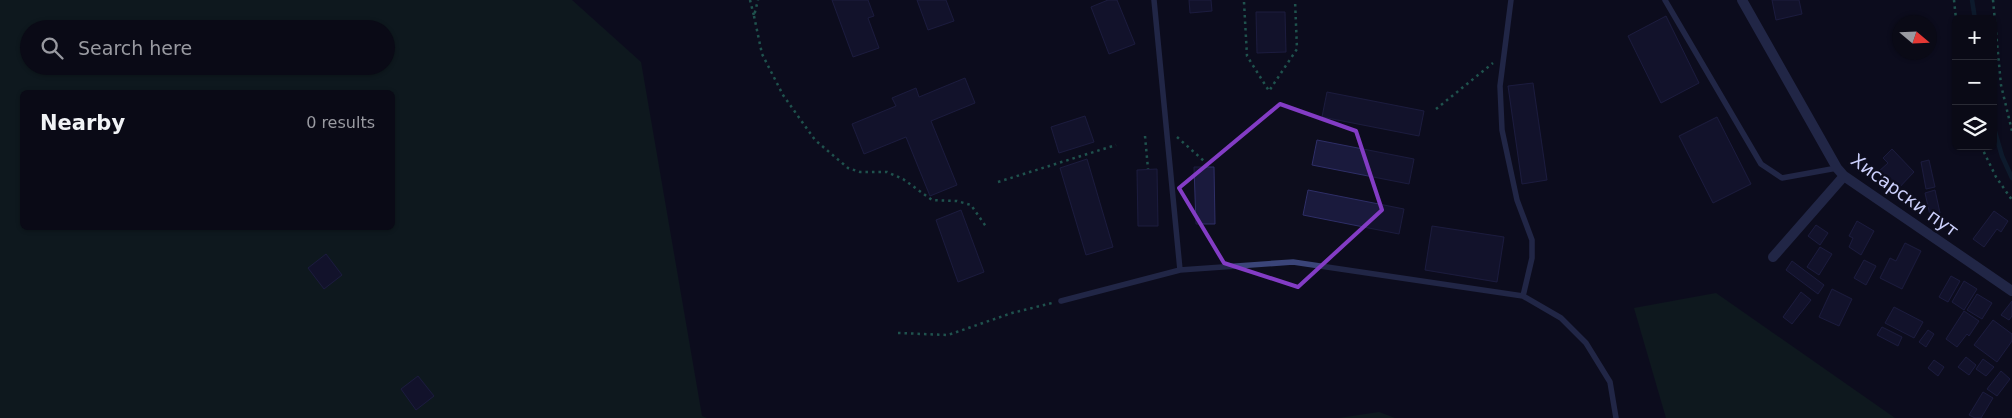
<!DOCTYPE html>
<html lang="en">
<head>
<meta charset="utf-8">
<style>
	:root { --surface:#0a0a16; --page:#13131f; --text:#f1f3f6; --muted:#999aa1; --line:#2a2b35 }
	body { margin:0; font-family:"DejaVu Sans",sans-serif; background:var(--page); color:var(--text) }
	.controls { position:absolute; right:15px; top:15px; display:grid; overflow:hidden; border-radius:8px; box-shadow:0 1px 4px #0004 }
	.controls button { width:45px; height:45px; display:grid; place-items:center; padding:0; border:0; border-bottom:1px solid var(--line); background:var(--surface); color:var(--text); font:25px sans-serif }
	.compass { position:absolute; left:1892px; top:15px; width:45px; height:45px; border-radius:50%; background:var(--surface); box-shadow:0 1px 4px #0004; rotate:109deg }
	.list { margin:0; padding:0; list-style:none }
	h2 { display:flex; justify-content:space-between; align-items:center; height:65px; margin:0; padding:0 20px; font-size:21px }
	h2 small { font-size:16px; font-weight:400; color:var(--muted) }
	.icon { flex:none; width:28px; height:28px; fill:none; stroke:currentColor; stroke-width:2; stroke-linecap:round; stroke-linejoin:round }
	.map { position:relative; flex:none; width:2012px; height:418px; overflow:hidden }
	.search { position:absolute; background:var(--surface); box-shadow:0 1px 4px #0004; left:20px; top:20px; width:375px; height:55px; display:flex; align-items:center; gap:12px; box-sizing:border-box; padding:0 18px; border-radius:28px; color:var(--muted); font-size:19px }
	.panel { position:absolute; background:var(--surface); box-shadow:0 1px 4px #0004; left:20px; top:90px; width:375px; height:140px; border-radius:8px }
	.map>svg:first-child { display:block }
	.green { fill:#102621; fill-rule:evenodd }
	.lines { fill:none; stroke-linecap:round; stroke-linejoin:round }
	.stream { stroke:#0f2b3f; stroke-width:4.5 }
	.building { fill:#1a1a3d; stroke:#2e2e67 }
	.path { stroke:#35a789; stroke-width:2.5; stroke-dasharray:2.5 4; stroke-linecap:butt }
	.service { stroke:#3b4579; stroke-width:5.5 }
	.minor { stroke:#3b4579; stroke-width:10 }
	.marked { fill:none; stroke:#833cc5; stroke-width:4; stroke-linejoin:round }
	.labels { text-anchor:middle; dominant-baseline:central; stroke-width:5; stroke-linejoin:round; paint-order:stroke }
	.street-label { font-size:18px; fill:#ccd0fc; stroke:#0d0d1d }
</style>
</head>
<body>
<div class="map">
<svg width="2012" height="418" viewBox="0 0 2012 418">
	<rect width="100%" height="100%" fill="#0d0d1d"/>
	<!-- green -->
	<path class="green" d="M0,0H572L641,62L702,416L707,418H0ZM29,29H386V66H29ZM22,92H392V228H22Z
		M1716,293L1895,418H1666L1634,308Z
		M1379,412L1395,418H1339Z"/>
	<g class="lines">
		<!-- stream -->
		<path class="stream" d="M1972,0L1975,19
			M1993,125L2002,156L2012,178"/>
	</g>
	<!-- building -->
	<path class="building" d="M832,0H868L874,16L868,18L879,48L853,57Z
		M917,0H946L954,21L928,30Z
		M1108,0H1117L1135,44L1109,54L1091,7Z
		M1189,0H1211L1212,11L1190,13Z
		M1772,0H1799L1802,14L1776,20Z
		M1256,12H1285L1286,52L1257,53Z
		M1666,16L1699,83L1661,103L1628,36Z
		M965,78L975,103L931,121L957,185L930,196L906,137L864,154L852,124L896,106L892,98L916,88L919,97Z
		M1533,83L1547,180L1522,184L1508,86Z
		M1327,92L1424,111L1419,136L1322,117Z
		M1085,116L1094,142L1059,153L1051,127Z
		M1717,117L1751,184L1713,203L1679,136Z
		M1317,140L1414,159L1409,184L1312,165Z
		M1892,149L1914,172L1895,192L1877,173L1888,163L1883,158Z
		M1087,159L1113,247L1086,255L1060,168Z
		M1929,160L1935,187L1926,189L1921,162Z
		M1194,167H1214L1215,224H1196Z
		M1157,169L1158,226H1138L1137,170Z
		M1308,190L1404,209L1399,234L1303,215Z
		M1935,190L1940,213L1930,215L1925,193Z
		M961,210L984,272L958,282L936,220Z
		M1994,211L2008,221L2001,232L1997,229L1984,247L1973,239Z
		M1857,221L1874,231L1861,255L1849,247L1853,238L1849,236Z
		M1816,225L1828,233L1820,245L1808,236Z
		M1432,226L1504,237L1497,282L1425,270Z
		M1905,243L1921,251L1902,289L1880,278L1890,258L1896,261Z
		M1820,247L1832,254L1819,275L1807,267Z
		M326,254L342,275L324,289L308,268Z
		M1864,260L1876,266L1866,285L1854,278Z
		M1792,261L1824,285L1818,294L1786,270Z
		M1951,276L1960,281L1948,302L1939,297Z
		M1964,281L1977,289L1964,310L1952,302Z
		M1832,289L1852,299L1839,326L1819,317Z
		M1801,292L1811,300L1792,324L1783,317Z
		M1977,294L1992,303L1982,319L1967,310Z
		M2012,301V316L2009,320L2001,315Z
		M1894,307L1923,322L1914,338L1885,323Z
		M1964,311L1979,321L1969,336L1967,334L1957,347L1946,339Z
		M1993,320L2012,334V341L1997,362L1974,345Z
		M1882,327L1902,337L1898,346L1877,335Z
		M1928,330L1934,334L1926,347L1919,342Z
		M1966,357L1976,365L1969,375L1958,367Z
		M1983,359L1994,367L1986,376L1976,369Z
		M1934,360L1944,367L1938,376L1928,368Z
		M2001,371L2010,379L1997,396L1987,389Z
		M418,376L434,396L416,410L401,389Z
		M1983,392L1993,398L1981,418H1975L1969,415Z"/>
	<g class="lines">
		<!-- path -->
		<path class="path" d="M750,0L754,16L758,0
			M1954,0L1956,19
			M1993,0L2001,85L2012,131
			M1244,2L1247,56L1269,91L1297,49L1295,0
			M754,16L762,54L783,95L815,140L848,168L860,172H887L903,179L932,200L957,201L971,205L987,228
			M1436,109L1493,63
			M1145,136L1148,169
			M1177,137L1204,161
			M1981,146L1996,177L2012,200
			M998,182L1116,145
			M898,333L948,335L1012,313L1052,303"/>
		<!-- service -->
		<path class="service" d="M1154,0L1180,270
			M1511,0L1500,86L1502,130L1517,200L1532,240V258L1523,296
			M1665,0L1761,164L1782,178L1837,168
			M1061,301L1180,270L1293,262L1523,296L1561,318L1586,343L1610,382L1616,418"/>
		<!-- minor -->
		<path class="minor" d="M1742,0L1837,168L1844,176L2012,291
			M1773,257L1844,176"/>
	</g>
	<!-- marked area -->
	<path d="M0 0H2012V418H0ZM1280,104L1356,131L1382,210L1298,287L1224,263L1179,188Z" fill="#0d0d1d" fill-opacity=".55" fill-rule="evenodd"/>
	<path class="marked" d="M1280,104L1356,131L1382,210L1298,287L1224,263L1179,188Z"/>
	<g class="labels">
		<!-- street labels -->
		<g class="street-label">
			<text transform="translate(1905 195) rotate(36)">Хисарски пут</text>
		</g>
	</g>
</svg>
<div class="controls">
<button>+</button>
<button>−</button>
<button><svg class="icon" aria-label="layers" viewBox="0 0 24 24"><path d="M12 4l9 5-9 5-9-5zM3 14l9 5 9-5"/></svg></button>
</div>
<svg class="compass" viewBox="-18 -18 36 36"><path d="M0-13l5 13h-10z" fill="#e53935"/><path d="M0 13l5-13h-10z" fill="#999aa1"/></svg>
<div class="search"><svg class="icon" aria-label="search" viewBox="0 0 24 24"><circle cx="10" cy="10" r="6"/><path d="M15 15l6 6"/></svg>Search here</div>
<section class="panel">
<h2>Nearby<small>0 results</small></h2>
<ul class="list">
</ul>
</section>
</div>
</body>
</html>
